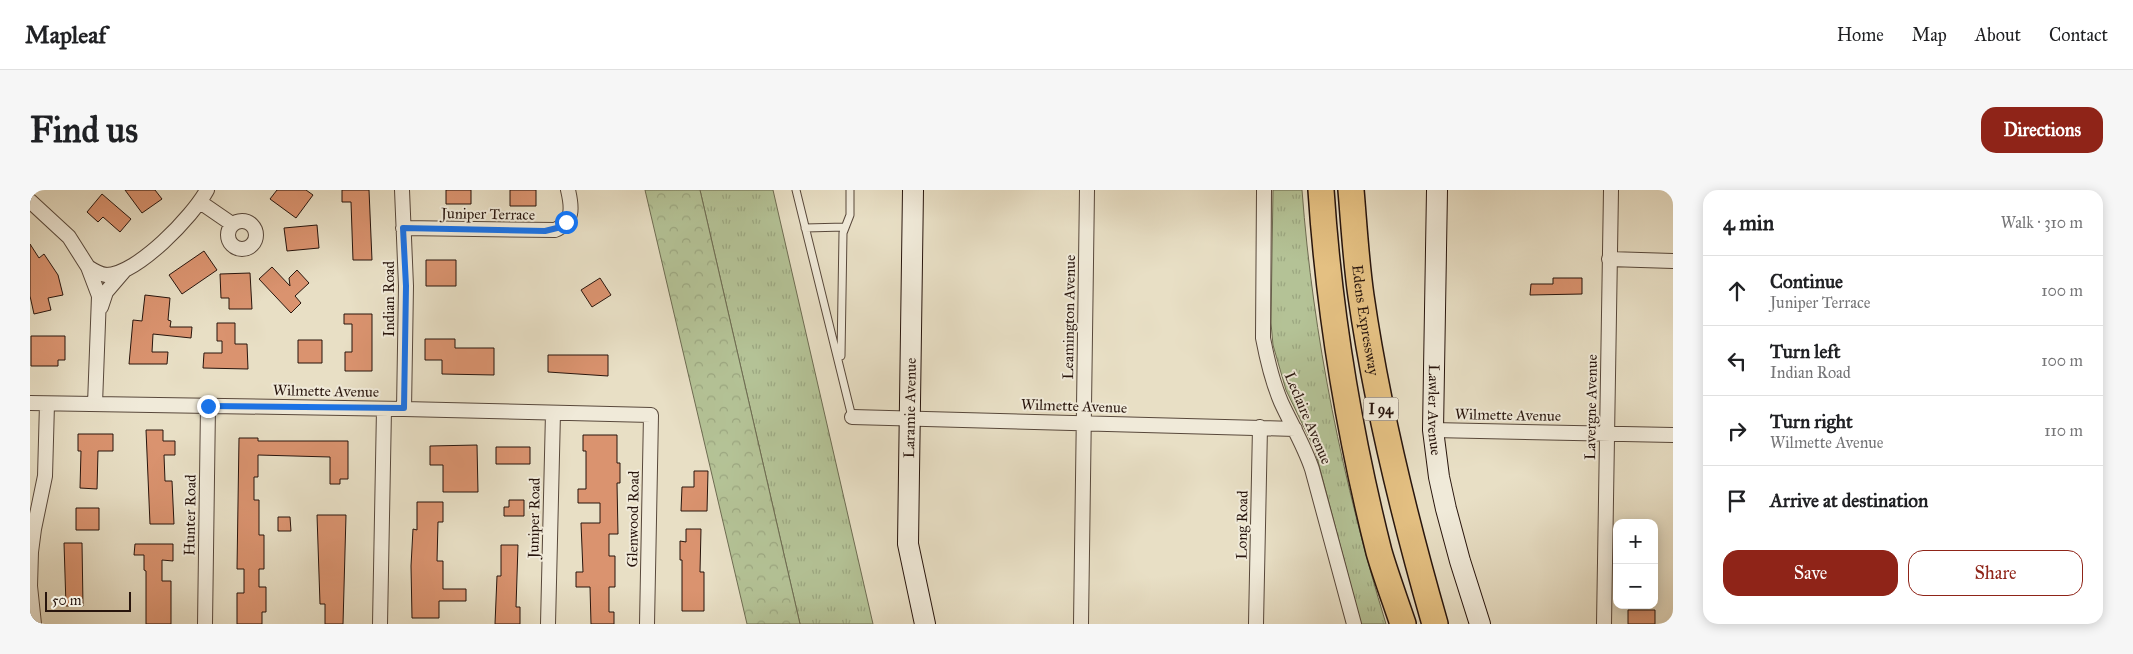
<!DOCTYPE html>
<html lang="en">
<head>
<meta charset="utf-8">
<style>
	:root { --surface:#fff; --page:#f6f6f6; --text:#202124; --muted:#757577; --line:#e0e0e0; --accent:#8f2418 }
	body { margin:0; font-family:"IM FELL Great Primer",serif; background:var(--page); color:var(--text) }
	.controls { position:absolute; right:15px; bottom:15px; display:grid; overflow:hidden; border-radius:10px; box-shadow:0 2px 12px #0003 }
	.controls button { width:45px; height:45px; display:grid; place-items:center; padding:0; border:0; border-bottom:1px solid var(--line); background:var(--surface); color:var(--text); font:25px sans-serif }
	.scale { position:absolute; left:15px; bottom:12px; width:86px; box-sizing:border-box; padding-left:5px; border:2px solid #28150d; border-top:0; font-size:14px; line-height:18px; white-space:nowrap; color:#28150d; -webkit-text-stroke:4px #f0ead9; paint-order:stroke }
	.stop { position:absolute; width:15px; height:15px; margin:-11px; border:4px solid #1a73e8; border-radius:50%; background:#fff }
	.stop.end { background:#1a73e8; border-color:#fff; box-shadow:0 1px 5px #0008 }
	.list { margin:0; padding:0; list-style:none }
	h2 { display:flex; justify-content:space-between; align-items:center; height:65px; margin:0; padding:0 20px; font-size:21px }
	h2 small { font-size:16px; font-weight:400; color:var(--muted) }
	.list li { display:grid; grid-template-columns:32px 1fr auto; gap:15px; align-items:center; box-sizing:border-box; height:70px; padding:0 20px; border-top:1px solid var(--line) }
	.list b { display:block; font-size:19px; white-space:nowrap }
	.list p { margin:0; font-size:16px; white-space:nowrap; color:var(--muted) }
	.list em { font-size:16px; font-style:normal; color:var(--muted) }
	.actions { display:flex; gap:10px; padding:15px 20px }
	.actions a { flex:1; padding:11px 0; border:1px solid var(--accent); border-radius:15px; text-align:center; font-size:18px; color:var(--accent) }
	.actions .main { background:var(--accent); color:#fff }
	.icon { flex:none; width:28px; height:28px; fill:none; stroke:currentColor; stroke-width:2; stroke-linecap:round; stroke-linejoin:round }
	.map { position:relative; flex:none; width:1643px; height:434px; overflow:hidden; border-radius:15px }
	header { display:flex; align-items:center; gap:30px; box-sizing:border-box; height:70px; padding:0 25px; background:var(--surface); border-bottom:1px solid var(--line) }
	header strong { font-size:24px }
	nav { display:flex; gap:28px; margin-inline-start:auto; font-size:18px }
	.intro { display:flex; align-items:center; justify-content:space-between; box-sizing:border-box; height:120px; padding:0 30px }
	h1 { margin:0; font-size:35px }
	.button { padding:12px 22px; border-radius:15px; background:var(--accent); color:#fff; font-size:18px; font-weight:700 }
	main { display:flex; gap:30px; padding:0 30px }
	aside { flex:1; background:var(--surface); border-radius:15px; box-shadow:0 2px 12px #0003 }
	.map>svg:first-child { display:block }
	.grass { fill:url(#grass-tufts); stroke:#6e6c52 }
	.forest { fill:url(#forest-crowns); stroke:#6e6c52 }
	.building { fill:#da936f; stroke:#28150d }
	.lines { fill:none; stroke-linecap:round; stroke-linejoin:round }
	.lane-casing { stroke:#58483b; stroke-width:9 }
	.street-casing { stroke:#58483b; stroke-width:16 }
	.secondary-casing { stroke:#28150d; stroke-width:22 }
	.highway-casing { stroke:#28150d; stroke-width:28 }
	.lane { stroke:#f0ead9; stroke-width:7 }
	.street { stroke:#f0ead9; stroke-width:14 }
	.secondary { stroke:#f0ead9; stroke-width:20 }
	.highway { stroke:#e4c082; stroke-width:25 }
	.route { stroke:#1a73e8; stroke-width:6 }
	.labels { text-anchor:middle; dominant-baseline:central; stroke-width:4; stroke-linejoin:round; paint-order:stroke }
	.shield { fill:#f0ead9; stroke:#64554a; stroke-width:1 }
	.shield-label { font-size:14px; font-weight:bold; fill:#28150d }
	.street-label { font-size:15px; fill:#28150d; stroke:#f0ead9 }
</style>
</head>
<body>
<header>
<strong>Mapleaf</strong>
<nav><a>Home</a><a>Map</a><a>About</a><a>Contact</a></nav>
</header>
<div class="intro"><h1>Find us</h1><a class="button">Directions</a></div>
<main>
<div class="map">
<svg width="1643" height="434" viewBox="0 0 1643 434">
	<defs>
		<pattern id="grass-tufts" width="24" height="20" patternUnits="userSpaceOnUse" patternTransform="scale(1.25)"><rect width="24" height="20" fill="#b4c296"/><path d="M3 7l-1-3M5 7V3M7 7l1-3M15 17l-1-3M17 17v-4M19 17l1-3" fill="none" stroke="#9ba680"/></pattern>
		<pattern id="forest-crowns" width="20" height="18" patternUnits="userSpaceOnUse" patternTransform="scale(1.25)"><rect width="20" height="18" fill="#b4c296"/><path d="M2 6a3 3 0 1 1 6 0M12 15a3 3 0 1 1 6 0" fill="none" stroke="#9ba680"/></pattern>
	</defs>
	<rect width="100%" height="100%" fill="#e8dfc5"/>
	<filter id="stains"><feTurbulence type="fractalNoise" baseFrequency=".004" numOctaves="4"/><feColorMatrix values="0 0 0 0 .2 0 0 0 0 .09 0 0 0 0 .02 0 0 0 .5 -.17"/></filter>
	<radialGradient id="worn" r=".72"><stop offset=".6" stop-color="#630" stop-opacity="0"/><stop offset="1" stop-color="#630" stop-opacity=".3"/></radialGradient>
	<!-- grass -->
	<path class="grass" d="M670,0H743L843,434H770Z
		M1243,0H1272C1283,147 1313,293 1356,434H1331L1285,260L1256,200L1243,155L1241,133Z"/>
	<!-- forest -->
	<path class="forest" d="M615,0H670L770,434H717Z"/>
	<!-- building -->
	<path class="building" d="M95,0H125L132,9L112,23Z
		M247,0H276L283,5L266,28L240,9Z
		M312,0H339L342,70H323L321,12H312Z
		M416,0H441V14H416Z
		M480,0H506V16H480Z
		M72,4L101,29L90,42L73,27L68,32L57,22Z
		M287,35L289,58L257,61L254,38Z
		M0,54L9,68L14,64L28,85L33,105L18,108L21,120L4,124L0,106Z
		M174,61L187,80L152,104L139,85Z
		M396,70H426V96H396Z
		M242,77L260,96L259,88L267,80L279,93L265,106L271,113L261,123L229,89Z
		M220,83L222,119H199V108H191L190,84Z
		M570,88L581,105L562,117L551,100Z
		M1523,88H1552V104L1500,105L1501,94H1523Z
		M115,105L140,108L138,130L141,131L140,137H162L161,148L123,144L122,162H138L137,174H99L103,130L112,131Z
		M314,124H342V181H315V162H322V134H314Z
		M187,133H205V154H217L218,179L173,178L174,163H192V151H187Z
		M1,146H35V170H28V176H1Z
		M395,149H425V158H464V185L412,184V170H395Z
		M268,150H292V173H268Z
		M518,165H578V186L518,182Z
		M116,240H133V251H145V265H134L135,291H142L144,334H120Z
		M48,244H83V261H68L67,299L50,298L51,261H48Z
		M553,245H587V273H590V293H587L588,344H579V366H585V397H579V422H584V434H561L560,397H546V382H553L551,333H570V313H548V299H556V261H553Z
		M209,248H228V251H318V289H310V294H300V267L228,265V287H224V310H229V345H234V379H229V397H236V422H232V434H207V403H214V379H207Z
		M447,255L448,302H413V275H400V256Z
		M466,257H500V274H466Z
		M664,281H678L677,321H651L652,297H664Z
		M479,310H494V326H474V317H479Z
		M387,312H413V332H408L407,371H413V399H436V411H409V428H382L381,376L383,339L387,340Z
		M46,318H69V340H46Z
		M287,325H316L313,434H295V414H290Z
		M248,327H260L261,341H248Z
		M656,339H671L670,382H674V421H652V370H650V351L656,352Z
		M34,353H52L53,416H36Z
		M105,354H143V371L132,370V391H141V434H116V381L114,380V365H104Z
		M471,355H488L486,417H490V434H465L467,386H471Z
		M1598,420H1625V434H1598Z"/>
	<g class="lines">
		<defs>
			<path id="lane" d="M766,0L822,227
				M775,38L815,37
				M811,166L813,43L820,25V0"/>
			<path id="street" d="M372,0L376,96L374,219
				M1234,0L1233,148C1237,169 1242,191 1251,212C1261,234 1274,255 1282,279L1324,434
				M0,11L39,47L58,77
				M170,12L202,34
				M198 45a14 14 0 1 1 28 0a14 14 0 1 1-28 0Z
				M373,38L525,40C544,32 542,17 538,0
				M1579,69L1643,71
				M71,117L76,102L94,81
				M0,213L374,219L621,225L617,434
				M65,214L69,106L58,77C64,81 69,84 76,85C107,85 163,26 177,0
				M822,227L1265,239
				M1403,240L1643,245
				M4,434L0,396L1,362L4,339L15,286L17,214
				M175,434L178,216
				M350,434L354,219
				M518,434L523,223
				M1051,434L1057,0
				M1226,434L1230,237
				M1574,434L1581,0"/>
			<g id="secondary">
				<path d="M883,0L878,354L895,434"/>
				<path id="s1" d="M1407,0L1403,240L1409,287L1416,319L1430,371L1450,434"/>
			</g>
			<g id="highway">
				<path d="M1291,0C1299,122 1319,243 1349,362C1356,386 1365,410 1373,434"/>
				<path id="s2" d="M1321,0C1324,35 1326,71 1331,106C1347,217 1374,326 1405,434"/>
			</g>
		</defs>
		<!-- lane casing -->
		<use href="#lane" class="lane-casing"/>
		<!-- street casing -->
		<use href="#street" class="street-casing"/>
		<!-- secondary casing -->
		<use href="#secondary" class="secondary-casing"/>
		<!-- highway casing -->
		<use href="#highway" class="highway-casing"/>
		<!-- lane -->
		<use href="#lane" class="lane"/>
		<!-- street -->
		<use href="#street" class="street"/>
		<!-- secondary -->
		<use href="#secondary" class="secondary"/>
		<!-- highway -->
		<use href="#highway" class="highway"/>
	</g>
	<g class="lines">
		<!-- route -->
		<path class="route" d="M178,216L374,218L376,96L373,38L515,41L531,37L536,32"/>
	</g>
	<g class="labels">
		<!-- shield labels -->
		<rect class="shield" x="1333.5" y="207.5" width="35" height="23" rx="4"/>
		<g class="shield-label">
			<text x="1351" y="219">I 94</text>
		</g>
		<!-- street labels -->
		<g class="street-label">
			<text transform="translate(458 24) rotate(1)">Juniper Terrace</text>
			<text transform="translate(359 109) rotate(-90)">Indian Road</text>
			<text transform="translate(1039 127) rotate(-89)">Leamington Avenue</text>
			<text stroke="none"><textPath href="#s2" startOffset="131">Edens Expressway</textPath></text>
			<text transform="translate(296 201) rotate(1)">Wilmette Avenue</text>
			<text transform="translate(1044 216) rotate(2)">Wilmette Avenue</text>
			<text transform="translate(1561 217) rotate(-89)">Lavergne Avenue</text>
			<text transform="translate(880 218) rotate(-89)">Laramie Avenue</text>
			<text stroke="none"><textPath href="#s1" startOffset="220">Lawler Avenue</textPath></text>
			<text transform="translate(1478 225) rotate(1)">Wilmette Avenue</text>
			<text transform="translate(1278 228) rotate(67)">Leclaire Avenue</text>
			<text transform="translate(160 325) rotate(-89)">Hunter Road</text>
			<text transform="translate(504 328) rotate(-89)">Juniper Road</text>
			<text transform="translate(603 329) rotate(-89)">Glenwood Road</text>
			<text transform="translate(1212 335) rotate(-89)">Long Road</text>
		</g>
	</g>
	<rect width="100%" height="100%" filter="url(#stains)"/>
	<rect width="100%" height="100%" fill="url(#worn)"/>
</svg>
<div class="controls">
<button>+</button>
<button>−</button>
</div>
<div class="scale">50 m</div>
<div class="stop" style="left:536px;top:32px"></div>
<div class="stop end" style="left:178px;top:216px"></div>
</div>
<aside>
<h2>4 min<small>Walk · 310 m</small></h2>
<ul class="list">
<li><svg class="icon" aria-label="ahead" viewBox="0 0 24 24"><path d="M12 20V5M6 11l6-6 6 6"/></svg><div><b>Continue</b><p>Juniper Terrace</p></div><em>100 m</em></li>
<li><svg class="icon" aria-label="left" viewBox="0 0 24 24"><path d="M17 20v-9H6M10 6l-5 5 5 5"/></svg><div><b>Turn left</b><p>Indian Road</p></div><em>100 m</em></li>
<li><svg class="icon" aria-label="right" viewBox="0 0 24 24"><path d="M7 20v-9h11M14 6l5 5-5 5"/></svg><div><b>Turn right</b><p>Wilmette Avenue</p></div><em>110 m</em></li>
<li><svg class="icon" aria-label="arrive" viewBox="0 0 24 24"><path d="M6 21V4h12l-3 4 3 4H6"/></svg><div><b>Arrive at destination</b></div></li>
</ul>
<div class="actions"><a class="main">Save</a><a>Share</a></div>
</aside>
</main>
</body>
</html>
